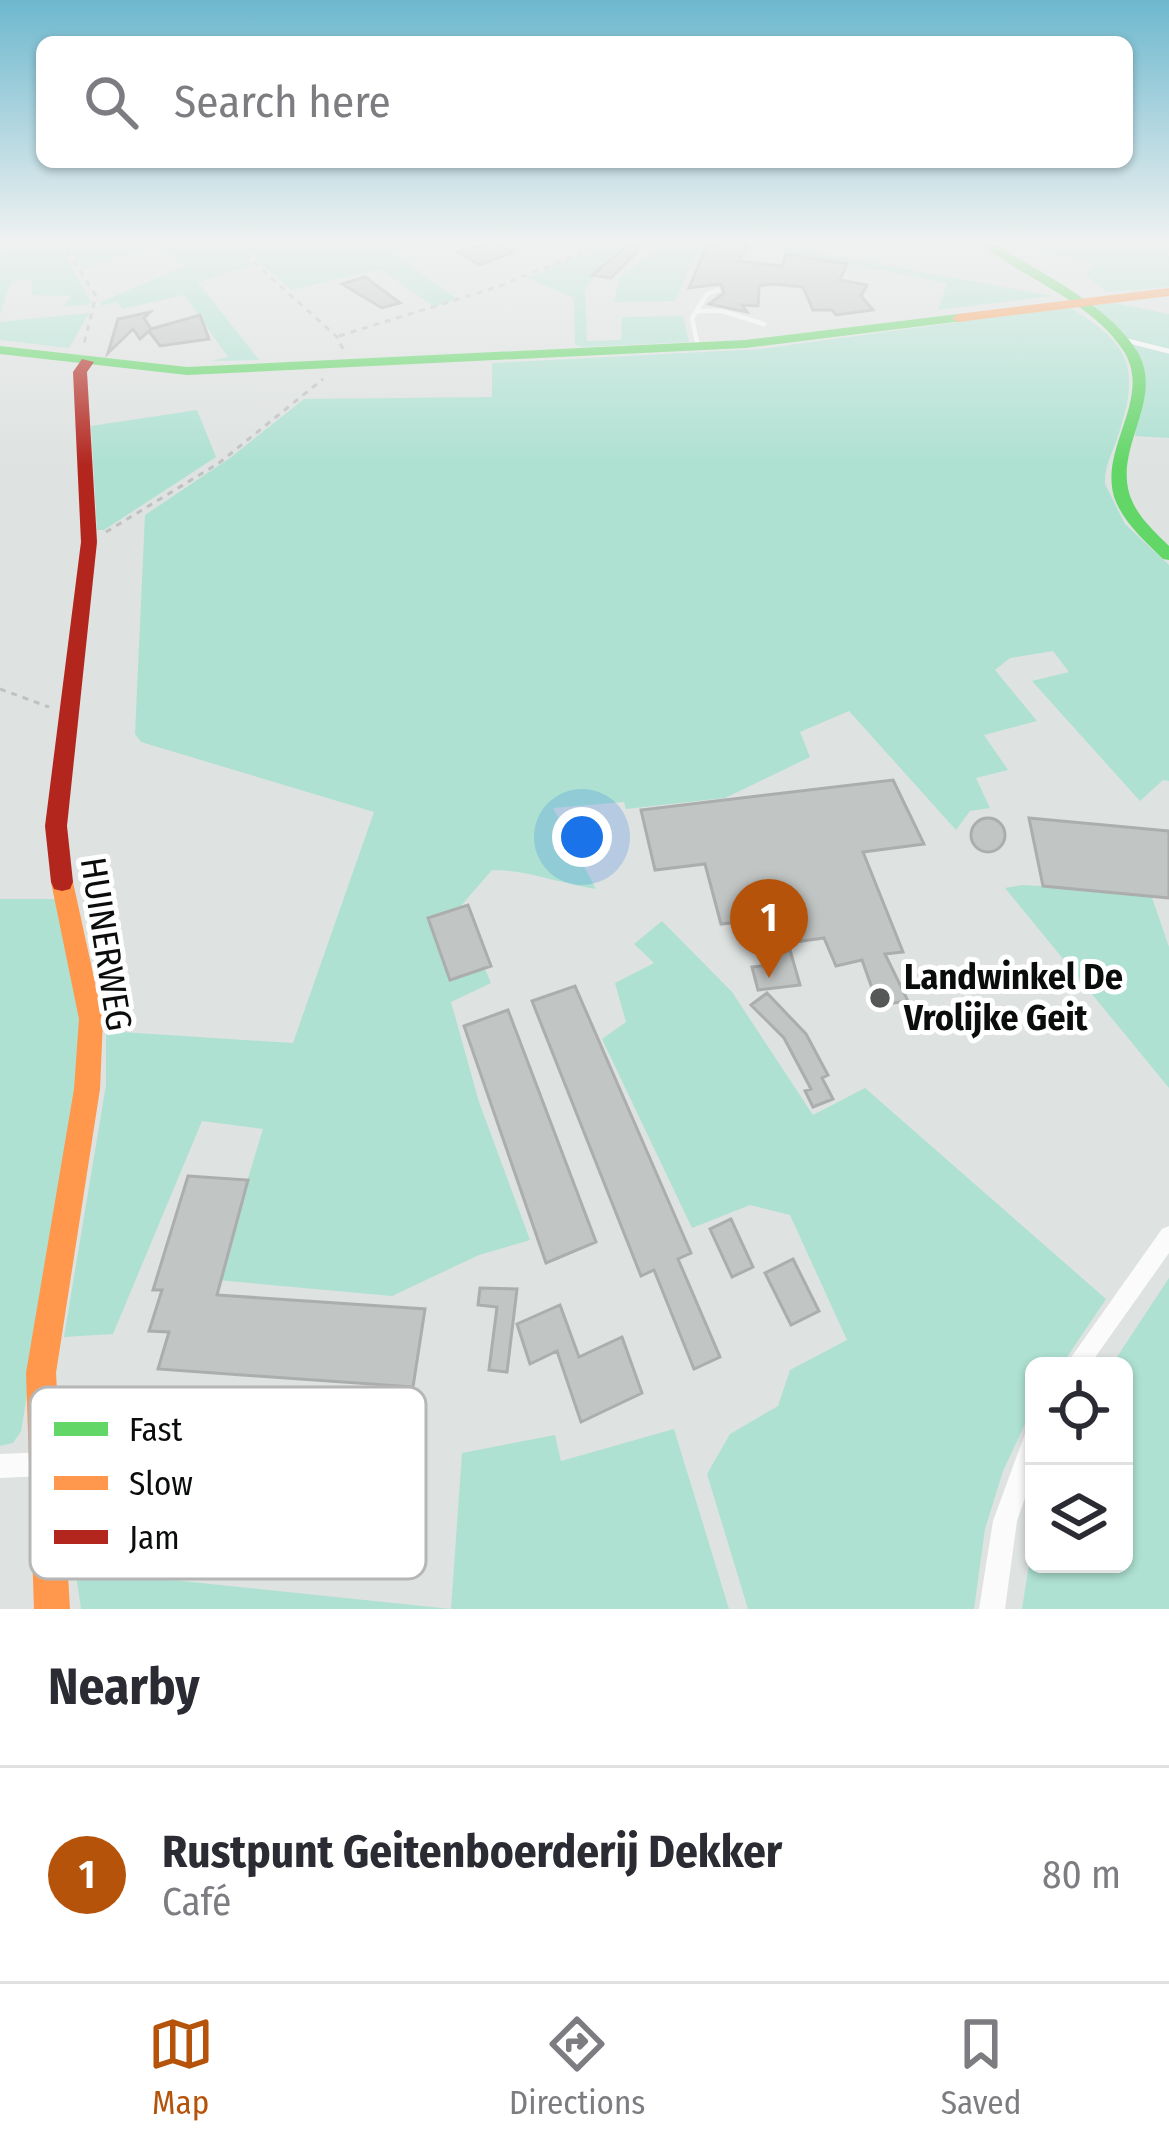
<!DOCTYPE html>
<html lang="en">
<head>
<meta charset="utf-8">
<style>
	:root { --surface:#fff; --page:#f7f7f7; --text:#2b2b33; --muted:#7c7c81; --line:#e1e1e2; --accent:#b45309 }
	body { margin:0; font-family:"Fira Sans Condensed",sans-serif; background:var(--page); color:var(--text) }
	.controls { position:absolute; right:36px; bottom:36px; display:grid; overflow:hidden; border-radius:18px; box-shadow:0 3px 9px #0004 }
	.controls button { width:108px; height:108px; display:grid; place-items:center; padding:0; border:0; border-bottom:3px solid var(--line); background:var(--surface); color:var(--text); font:60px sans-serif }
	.you { position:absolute; left:582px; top:837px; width:42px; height:42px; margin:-30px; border:9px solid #fff; border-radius:50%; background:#1a73e8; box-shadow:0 0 0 18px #1a73e833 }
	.badge { display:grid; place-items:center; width:78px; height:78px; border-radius:50%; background:var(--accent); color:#fff; font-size:39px; font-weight:700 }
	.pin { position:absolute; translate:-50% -99px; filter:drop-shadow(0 3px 6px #0008) }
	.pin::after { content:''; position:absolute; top:63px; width:42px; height:36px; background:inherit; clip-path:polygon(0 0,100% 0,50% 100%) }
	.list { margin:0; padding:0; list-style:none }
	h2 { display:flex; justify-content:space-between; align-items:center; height:156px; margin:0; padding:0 48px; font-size:51px }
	h2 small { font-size:39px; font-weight:400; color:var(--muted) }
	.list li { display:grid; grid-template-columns:78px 1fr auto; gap:36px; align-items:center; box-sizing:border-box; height:216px; padding:0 48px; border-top:3px solid var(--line) }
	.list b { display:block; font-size:45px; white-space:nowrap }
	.list p { margin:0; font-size:39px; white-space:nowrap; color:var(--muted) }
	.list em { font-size:39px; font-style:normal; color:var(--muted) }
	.icon { flex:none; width:66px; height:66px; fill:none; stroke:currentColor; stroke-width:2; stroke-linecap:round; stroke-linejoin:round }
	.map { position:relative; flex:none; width:1169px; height:1609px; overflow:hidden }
	.search { position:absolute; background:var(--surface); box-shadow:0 3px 9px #0004; left:36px; right:36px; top:36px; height:132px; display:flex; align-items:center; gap:30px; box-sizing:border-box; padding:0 42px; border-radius:18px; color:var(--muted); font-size:45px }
	.sheet { height:372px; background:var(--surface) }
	nav { display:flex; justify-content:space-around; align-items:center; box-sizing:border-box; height:168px; border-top:3px solid var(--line); background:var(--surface); font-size:33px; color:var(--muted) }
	nav a { display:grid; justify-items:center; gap:6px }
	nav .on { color:var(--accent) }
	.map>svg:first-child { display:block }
	.green { fill:#aee1d2 }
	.building { fill:#c1c5c3; stroke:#abaead; stroke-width:3 }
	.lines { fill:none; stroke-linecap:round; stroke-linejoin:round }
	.path { stroke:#c0c1c1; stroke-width:3; stroke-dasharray:6 6; stroke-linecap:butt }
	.lane { stroke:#fafbfa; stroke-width:4.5 }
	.street { fill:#fafbfa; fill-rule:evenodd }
	.fast { fill:#63d668; fill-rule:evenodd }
	.slow { fill:#ff974d; fill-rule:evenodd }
	.jam { fill:#b3261e; fill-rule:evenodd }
	.poi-dot { fill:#555857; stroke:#fff; stroke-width:4.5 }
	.labels { text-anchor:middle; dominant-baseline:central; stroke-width:10; stroke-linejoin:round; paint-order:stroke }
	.street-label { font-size:36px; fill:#0b0d0d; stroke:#fff }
	.poi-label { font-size:36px; font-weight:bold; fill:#0b0d0d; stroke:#fff; text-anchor:start }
	.key { fill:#fff; stroke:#b6b6b6; stroke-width:3 }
	.key-label { font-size:33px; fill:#0b0d0d }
</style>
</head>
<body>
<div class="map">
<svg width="1169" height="1609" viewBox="0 0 1169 1609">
	<rect width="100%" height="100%" fill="#dee2e0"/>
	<!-- green -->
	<path class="green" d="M65,240H227L253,265L198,282L259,360L211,361L228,357L184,295L123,309L116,302L101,306V302L185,266L160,245L82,268Z
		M268,240H374L457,299L434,307L381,269L291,290L247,251Z
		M619,240H636L618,248L585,289L587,341L621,340L622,317L683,316L689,342L582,347L575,344L574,298L527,278Z
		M668,240L722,248L719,255L696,252L675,301L614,302L619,279Z
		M726,240H750L1052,296L938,310L947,283Z
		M998,240H1085L1169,255V287L1107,292L1086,275L1094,264Z
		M57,241L92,304L64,307L71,296L32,295V278L11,282L0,315V255Z
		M1110,302L1169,314V349L1129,339L1083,305Z
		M1069,307C1132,345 1141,368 1117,439C1112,453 1104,468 1105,484L1125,524L1169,565V781L1163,780L1140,801L1032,681L1069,672L1053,651L1010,658L995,670L1037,721L984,735L1008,770L976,778L990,808L970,811L956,830L849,711L800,732L810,757L725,798L626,809L624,802L553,808L596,889C560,884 528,870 492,870L459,908L491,983L451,1002L479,1102L530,1240L479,1255L392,1296L217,1280L263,1129L202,1121L113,1334L64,1337L106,1085V1031L293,1043L374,812L141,742L135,734L145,515L230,458L304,399L492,397V363L760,349Z
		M89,313L69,348L0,340V322Z
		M1132,344L1169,354V438L1135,436L1144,368Z
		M197,410L216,457L104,530H97L91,426Z
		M1022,885L1150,892L1169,947V1088L1005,888Z
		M0,899H56L69,944L85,1050L21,1431L13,1443L0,1446Z
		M662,921L732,992L813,1115L865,1088L1106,1299L1061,1366H1034V1405L1003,1471L985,1529L974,1609H748L707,1474L730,1434L778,1406L790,1370L847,1340L790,1215L750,1205L692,1228L602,1039L626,1022L615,983L654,963L634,944Z
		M1169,1278V1609H1022L1034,1533V1564H1124V1366H1111Z
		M98,1403L115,1574L451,1609L462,1453L555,1435L561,1461L674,1429L729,1609H81L74,1562L67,1415Z"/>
	<!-- building -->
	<path class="building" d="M635,240L642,247L611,278L592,275Z
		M709,240L747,245L739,261L782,266L786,254L847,264L840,280L867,285L861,296L873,310L836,315L832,310H813L803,287L771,284L759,286L758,306L742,305L747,312L709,304L724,293L721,284L689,288Z
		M494,242L512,253L479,265L458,252Z
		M365,277L400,303L382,308L342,284Z
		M150,312L144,318L151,329L200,315L209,339L160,346L149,331L140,339L133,329L108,353L118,319Z
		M893,780L924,844L863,852L903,952L885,954L908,1001L878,1005L862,960L836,966L824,938L788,943L800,985L758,990L752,967L770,965L756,920L721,924L705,864L655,870L641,810Z
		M971 835a17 17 0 1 1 34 0a17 17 0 1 1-34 0Z
		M1029,818L1169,831V898L1043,886Z
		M468,905L491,966L450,980L428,918Z
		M575,986L691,1253L678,1259L720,1357L694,1369L654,1270L641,1276L532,1001Z
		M767,993L806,1034L828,1075L822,1078L833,1099L813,1107L805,1091L811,1089L784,1038L751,1005Z
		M508,1010L596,1242L546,1263L464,1026Z
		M188,1176L248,1180L217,1295L425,1309L413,1387L158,1369L169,1332L149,1331L162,1290H153Z
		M731,1219L753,1267L732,1277L710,1229Z
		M793,1259L819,1311L791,1325L765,1273Z
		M480,1288L517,1289L507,1372L489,1370L497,1307L478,1305Z
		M560,1305L579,1357L622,1337L642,1393L581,1422L557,1351L530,1364L517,1324Z"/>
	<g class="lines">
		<!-- path -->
		<path class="path" d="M61,240L96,296L83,348
			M263,240L245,249L247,256L337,337L343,349
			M339,336L497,287L614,240
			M106,532L219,463L323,379
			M0,689L49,707"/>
		<!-- lane -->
		<path class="lane" d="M696,311H722L764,324
			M1124,340L1169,351
			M698,347L692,318L707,294L718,290"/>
		<!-- street -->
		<path class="street" d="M1169,1226V1253L1089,1366H1065L1162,1229Z
			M1034,1428V1472L1017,1521L1005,1609H979L993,1521L1026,1431Z
			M45,1452L53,1456L57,1464L53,1472L45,1476L0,1478V1454Z"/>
		<!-- fast -->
		<path class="fast" d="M975,240H988C1034,270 1107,303 1137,351C1167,401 1108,452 1133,503C1141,520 1156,533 1169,546V560L1163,559C1146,542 1126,525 1116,502C1095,451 1155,399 1123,350C1089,299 1021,278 975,240Z
			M958,314L964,318L962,321L745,348L187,375L0,354V346L187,367L745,340Z"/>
		<!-- slow -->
		<path class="slow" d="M1169,288V296L958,322L952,318L958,314Z
			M62,873L70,875L73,882L103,1019L100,1089L56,1373L70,1609H34L26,1373L74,1089L79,1019L51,882L54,875Z"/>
		<!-- jam -->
		<path class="jam" d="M82,359L94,362L87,372L97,542L67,826L73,882L70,889L62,891L54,889L51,882L45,826L81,542L73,372Z"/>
	</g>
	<!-- sky -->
	<linearGradient id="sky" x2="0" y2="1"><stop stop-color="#6db8ce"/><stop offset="0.52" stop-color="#f0f2f1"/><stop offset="1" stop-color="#f0f2f1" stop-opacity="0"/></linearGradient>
	<rect width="1169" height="465" fill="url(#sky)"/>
	<!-- markers -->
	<circle class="poi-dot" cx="880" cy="998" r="12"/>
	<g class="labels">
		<!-- street labels -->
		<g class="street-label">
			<text transform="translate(106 944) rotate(81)">HUINERWEG</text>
		</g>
		<!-- poi labels -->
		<g class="poi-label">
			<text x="904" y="977">Landwinkel De<tspan x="904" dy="41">Vrolijke Geit</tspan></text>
		</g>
	</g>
	<!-- legend -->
	<rect x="30" y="1387" width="396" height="192" rx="18" class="key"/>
	<rect x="54" y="1422" width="54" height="14" fill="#63d668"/>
	<rect x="54" y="1476" width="54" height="14" fill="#ff974d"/>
	<rect x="54" y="1530" width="54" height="14" fill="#b3261e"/>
	<g class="key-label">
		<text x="129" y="1441">Fast</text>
		<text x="129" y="1495">Slow</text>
		<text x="129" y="1549">Jam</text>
	</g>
</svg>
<div class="controls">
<button><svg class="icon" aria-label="locate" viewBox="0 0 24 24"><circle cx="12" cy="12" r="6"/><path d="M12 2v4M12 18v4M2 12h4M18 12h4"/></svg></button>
<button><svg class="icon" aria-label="layers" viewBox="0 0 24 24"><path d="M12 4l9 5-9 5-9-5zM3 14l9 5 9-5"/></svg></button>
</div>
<div class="you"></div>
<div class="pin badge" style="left:769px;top:978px">1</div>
<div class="search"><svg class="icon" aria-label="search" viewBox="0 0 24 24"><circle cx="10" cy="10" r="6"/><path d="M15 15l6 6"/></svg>Search here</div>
</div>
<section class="sheet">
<h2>Nearby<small></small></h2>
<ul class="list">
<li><span class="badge">1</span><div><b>Rustpunt Geitenboerderij Dekker</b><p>Café</p></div><em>80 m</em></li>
</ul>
</section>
<nav>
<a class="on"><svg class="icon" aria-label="map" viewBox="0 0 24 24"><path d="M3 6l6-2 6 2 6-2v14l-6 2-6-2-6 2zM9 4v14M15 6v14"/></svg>Map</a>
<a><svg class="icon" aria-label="directions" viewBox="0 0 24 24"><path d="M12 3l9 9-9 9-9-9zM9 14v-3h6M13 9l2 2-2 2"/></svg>Directions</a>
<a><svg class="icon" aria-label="saved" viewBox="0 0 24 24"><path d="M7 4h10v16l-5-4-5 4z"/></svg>Saved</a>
</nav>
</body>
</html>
